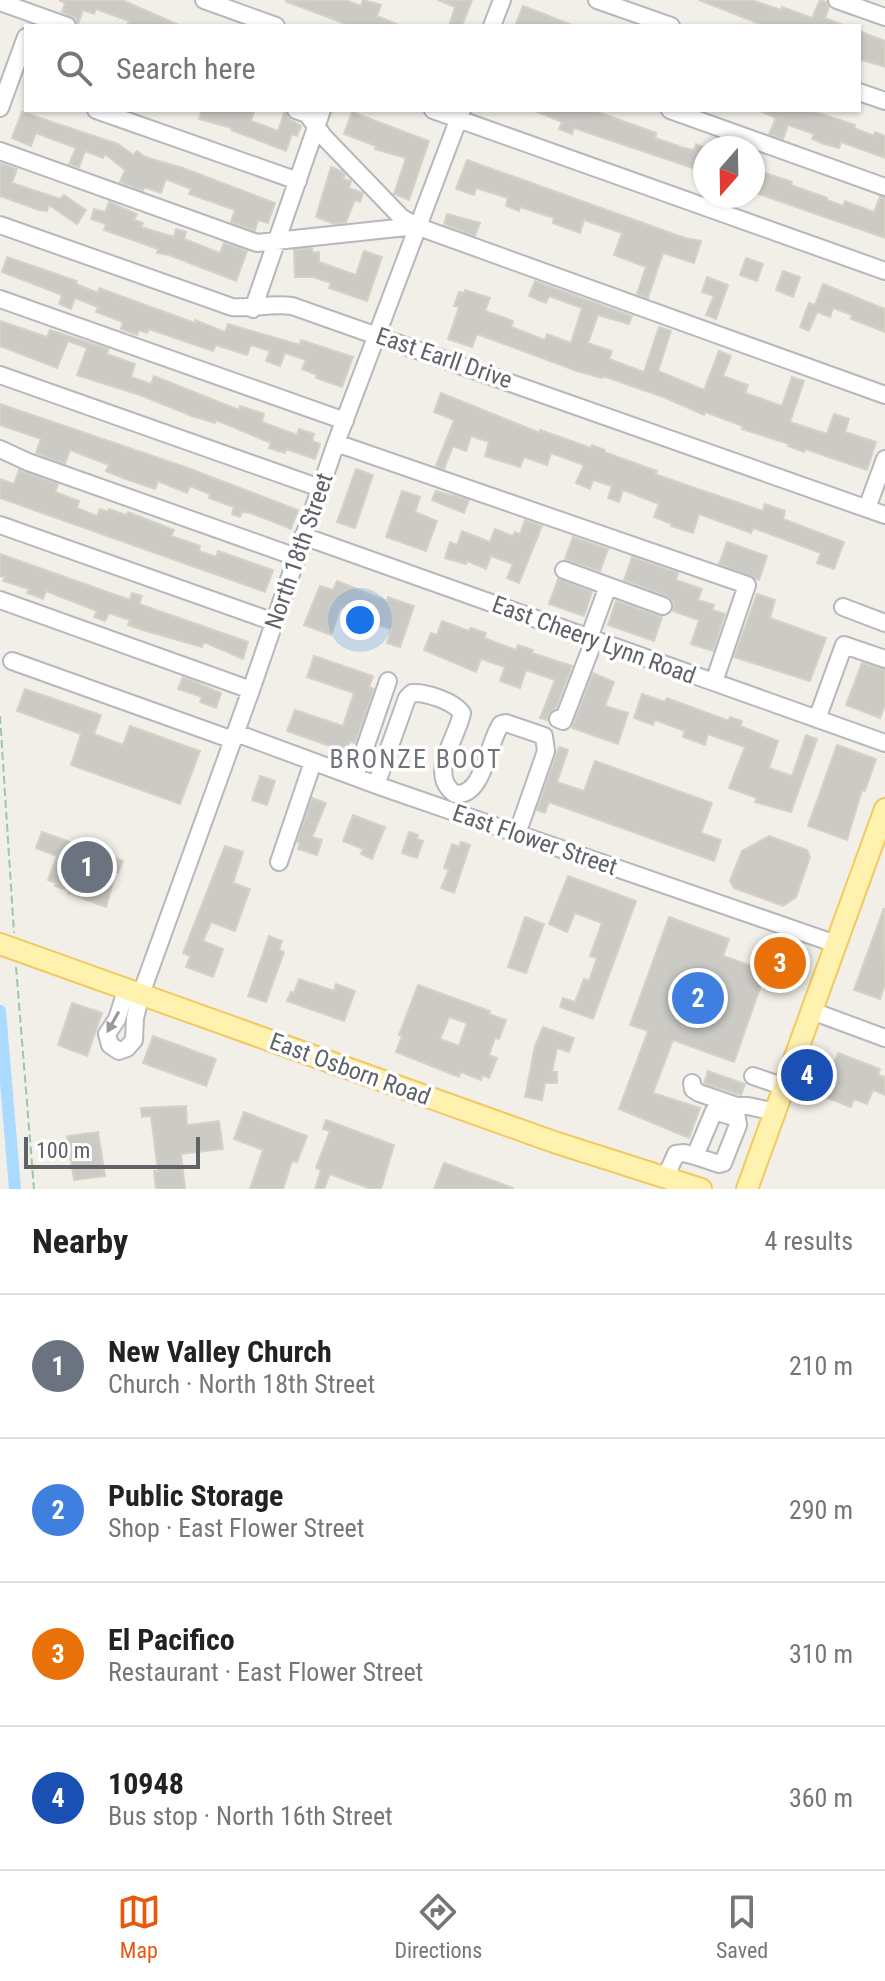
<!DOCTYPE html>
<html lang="en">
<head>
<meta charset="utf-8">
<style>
	:root { --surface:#fff; --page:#f2f2f2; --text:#222; --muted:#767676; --line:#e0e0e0; --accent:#ea580c }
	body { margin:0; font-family:"Roboto Condensed",sans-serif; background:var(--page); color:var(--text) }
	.compass { position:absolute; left:693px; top:136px; width:72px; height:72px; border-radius:50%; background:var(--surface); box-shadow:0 2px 6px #0004; rotate:200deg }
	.scale { position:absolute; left:24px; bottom:20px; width:176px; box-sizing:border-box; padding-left:8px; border:4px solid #5f6368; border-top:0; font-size:22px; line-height:28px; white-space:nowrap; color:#5f6368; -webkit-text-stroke:6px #fff; paint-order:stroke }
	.you { position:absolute; left:360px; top:620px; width:28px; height:28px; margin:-20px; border:6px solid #fff; border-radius:50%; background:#1a73e8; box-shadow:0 0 0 12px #1a73e833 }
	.badge { display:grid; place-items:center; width:52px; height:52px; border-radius:50%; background:var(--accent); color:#fff; font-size:26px; font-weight:700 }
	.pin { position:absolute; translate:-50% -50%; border:4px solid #fff; box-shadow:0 2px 8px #0006 }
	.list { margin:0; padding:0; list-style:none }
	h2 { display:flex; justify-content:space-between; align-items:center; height:104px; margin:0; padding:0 32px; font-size:34px }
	h2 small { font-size:26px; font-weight:400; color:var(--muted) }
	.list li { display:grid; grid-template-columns:52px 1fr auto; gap:24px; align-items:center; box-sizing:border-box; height:144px; padding:0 32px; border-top:2px solid var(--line) }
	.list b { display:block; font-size:30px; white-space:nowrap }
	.list p { margin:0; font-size:26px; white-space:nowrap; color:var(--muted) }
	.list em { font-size:26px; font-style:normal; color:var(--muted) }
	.icon { flex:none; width:44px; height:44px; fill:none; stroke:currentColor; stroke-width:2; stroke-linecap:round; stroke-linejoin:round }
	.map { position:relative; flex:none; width:885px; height:1189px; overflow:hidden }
	.search { position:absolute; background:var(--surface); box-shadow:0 2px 6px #0004; left:24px; right:24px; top:24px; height:88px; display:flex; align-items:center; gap:20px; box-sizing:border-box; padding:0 28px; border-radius:0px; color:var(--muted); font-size:30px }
	.sheet { height:680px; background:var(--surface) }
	nav { display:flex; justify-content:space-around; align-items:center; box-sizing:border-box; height:112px; border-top:2px solid var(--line); background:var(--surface); font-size:22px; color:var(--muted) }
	nav a { display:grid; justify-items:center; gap:4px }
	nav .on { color:var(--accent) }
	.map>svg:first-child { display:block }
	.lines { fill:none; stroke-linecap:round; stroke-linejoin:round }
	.canal { stroke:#aadaff; stroke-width:12 }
	.building { fill:#cccac5; stroke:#d6d1c6; stroke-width:2; fill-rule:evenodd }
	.minor-casing { stroke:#b5b8bc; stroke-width:20 }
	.major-casing { stroke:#f2c960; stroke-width:24 }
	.path { stroke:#9cc7a9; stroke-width:2; stroke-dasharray:8 4; stroke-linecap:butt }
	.minor { stroke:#fff; stroke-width:16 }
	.major { stroke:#fff2af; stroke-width:20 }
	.oneway { fill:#979a9d }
	.labels { text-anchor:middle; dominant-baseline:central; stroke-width:7; stroke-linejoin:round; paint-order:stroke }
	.street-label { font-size:24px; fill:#5f6368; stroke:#fff }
	.neighbourhood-label { font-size:26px; letter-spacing:2px; fill:#70757a; stroke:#fff }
</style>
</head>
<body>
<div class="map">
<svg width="885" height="1189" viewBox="0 0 885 1189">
	<rect width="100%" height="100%" fill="#f1efe8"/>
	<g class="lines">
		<!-- canal -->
		<path class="canal" d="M0,1011L15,1189"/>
	</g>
	<!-- building -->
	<path class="building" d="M59,0H122L181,26H127L129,21L96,9L94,14L83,10L78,24L75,18L62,12L65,3Z
		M345,0L361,6L363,0L381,5L377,16L401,26H351L285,1Z
		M438,0H472L462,26H449L455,7Z
		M699,0H751L781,10L782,7L812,18L820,0L826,2L829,7L825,18L845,26H765Z
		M523,6L572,25V26H515Z
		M859,31L885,41V67L859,59Z
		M202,110H247L254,112L251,121L278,131L285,111L288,118L301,126L297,136L292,134L286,151L231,130L232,128L199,119Z
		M533,110H592L656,133L655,138L684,148L694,150L696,144L705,148V172L574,128L572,134L559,129L562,122Z
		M758,110H809L855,125L854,128L874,136L875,132L885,136V158L841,142L839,148L824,144L812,139L814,134L788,125L783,139L769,134L776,118Z
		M22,112L118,144L133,155L137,151L145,157L183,168L275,203L268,223L258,220L255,231L231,222L235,210L189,194L191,189L166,179L161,193L144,187L143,191L120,182L125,170L105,154L103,158L85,151L79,167L69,164L76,148L36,133L31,146L12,138Z
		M352,112L429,141L409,200L394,194L406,158L375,149L376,146L344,134Z
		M467,160L685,238L701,241L694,263L663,253L648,298L637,294L646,267L614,255L622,233L584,220L580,233L553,223L554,218L520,207L519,211L506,206L508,198L476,188L474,195L456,189Z
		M0,163L17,169L12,183L60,199L64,195L86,210L77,224L49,205L47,211L39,210L0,196Z
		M331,167L341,171L345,175L343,179L351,181L349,188L363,193L360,202L355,200L346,222L334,224L316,217Z
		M753,169L792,182L791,185L827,198V200L843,206L845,201L874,212L880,197L885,198V238L753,192Z
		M109,202L137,214L134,220L143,223L141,227L174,237L176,229L186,232L184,239L220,253L224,243L247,251L236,281L169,255L157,253L158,249L104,230L106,224L91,219L94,209L105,212Z
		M447,214L480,223L475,236L444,224Z
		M312,248L313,253L319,252V262L356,275L364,251L382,257L367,301L329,288L331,283L313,277H295L294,250Z
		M7,257L77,281L76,284L98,293L99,288L195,323V320L225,332L228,324L300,345L301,340L353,357L342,387L316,378L317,375L302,369L306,360L285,353L280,366L266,361L270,351L251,345L247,355L216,345L213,351L149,329L147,333L139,330L137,335L121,329L123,322L96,312L98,307L75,298L71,309L59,304L62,295L2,272Z
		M746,258L763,264L757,281L740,275Z
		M783,271L800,277L793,297L776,290Z
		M707,277L728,285L716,319L706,315L714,296L702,292Z
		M535,281L632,316L629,324L598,315L588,343L612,351L609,359L644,372L659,327L671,331L658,371L704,390L719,351L731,356L723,376L748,385L745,393L782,406L792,377L804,381L790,422L827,434L834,414L849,419L845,432L876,442L867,470L805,449L804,452L788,446L789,444L742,429L743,426L705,412L704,415L666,398L603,376L602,378L577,371L477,334L472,347L448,339L459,307L454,306L459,292L464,293L465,290L490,298L485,311L513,321L511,327L545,340L547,334L571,343L582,308L549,296L546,303L529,296Z
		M823,284L885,309V332L851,319L852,315L833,308L830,317L817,312L809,331L800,327L809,303L815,305Z
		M0,321L47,337L50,330L108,349L107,354L135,364L131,377L151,384L154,376L239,410L240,406L264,414L262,422L297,435L299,429L314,434L312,441L320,444L315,459L286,449L285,453L269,448L271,443L216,420L215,423L192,416L140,395L77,375L87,348L68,341L57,368L0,346Z
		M441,393L540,433V430L591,448L592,445L605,450L604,452L657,471L655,474L686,485L763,511L765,504L785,511L783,519L844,542L834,569L817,563L821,553L753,528L751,533L699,514L693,533L671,526L672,524L654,517L659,504L623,490L619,502L608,498L612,486L593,480L590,489L576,483L584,465L551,453L547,465L524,457L520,467L485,456L489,442L471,436L466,451L453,446L444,469L436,466L454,420L434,412Z
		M0,404L185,467L298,510L291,529L251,513L242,512L240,517L232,514L234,507L209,498L210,494L190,486L187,493L158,481L155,489L123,478L106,471L109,465L70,450L65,464L36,453L41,439L0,425Z
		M356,469L373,475L355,528L337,522Z
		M19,470L58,484L55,492L79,501L77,508L97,516L100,509L108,512L109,509L126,515L128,512L174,530L171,536L200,546L199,551L216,557L218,551L273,570L265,592L0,498V479L14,484Z
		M402,491L420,497L415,512L437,521L426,551L386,537Z
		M436,491L469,500L464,513L432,500Z
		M525,520L542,526L519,583L507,578L513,564L491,556L486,569L467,561L466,564L445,558L450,542L457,545L462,531L490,542L495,529L513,536L515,532L520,534Z
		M573,537L608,549L600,571L565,559Z
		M727,542L767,556L759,580L719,564Z
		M0,554L130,600L132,593L142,596L139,604L248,642L243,659L204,642L202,647L139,629L128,625L130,620L109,613L105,621L94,617L97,611L46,591L43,599L27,593L29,589L3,581L5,577L0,576Z
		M632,557L678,573L676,580L702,589L698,600L714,605L712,610L725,614L713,651L691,644L699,620L673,611L674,603L667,596L624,580Z
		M558,579L592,592L584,616L549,604Z
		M337,581L387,601L388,597L414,606L400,647L387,643L391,629L372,623L374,618L341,607L331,635L304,625L320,586L333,590Z
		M757,594L775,600L770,618L826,638L810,681L734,657Z
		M616,601L662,617L654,641L608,625Z
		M442,621L469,631L471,628L486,633L484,638L516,650L518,645L533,650L532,653L572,666L556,708L548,714L547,720L540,718L555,680L526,670L520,688L500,681L505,667L481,659L476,672L424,650L431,633L437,635Z
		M314,656L373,676L369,687L374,689L355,743L350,741L346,752L287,731L295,710L343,726L354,693L307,677Z
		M862,663L885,670V705L880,718L846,705Z
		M593,673L614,682L605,706L628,713L618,744L572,728Z
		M183,677L221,693L216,708L200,702L202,697L178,689Z
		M25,689L101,715L94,734L123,745L130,726L200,751L180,804L71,765L81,734L17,711Z
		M642,694L665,702L667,698L729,721L730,717L742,721L740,726L778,741L769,768L792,776L806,735L817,739L791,812L755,802L757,798L729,788L745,747L708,734L705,745L683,737L685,731L655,720L653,725L634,718Z
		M837,745L876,759L865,791L862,790L847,840L808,826Z
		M559,747L568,750L557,782L584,791L595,761L712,803L701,833L721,840L714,861L549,802L545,813L537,810Z
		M260,776L275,781L267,805L252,800Z
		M312,798L326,803L312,837L322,840L317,855L298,849L300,843L297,842Z
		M353,815L385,827L372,859L361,854L363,849L343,841Z
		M42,832L123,861L118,873L116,872L106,907L68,893L69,891L55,886L56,883L48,880L57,856L36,848Z
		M409,832L418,835L417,839L423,841L417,858L402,853Z
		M769,836L807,850L810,857L796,897L783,906L734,888L730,881L742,851Z
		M461,842L470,845L454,893L441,888L449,870L444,868L452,844L459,847Z
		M225,846L243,852L233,883L250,889L235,931L211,922L203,941L223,949L213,977L186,967L190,956L183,953Z
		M568,876L636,901L593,1019L560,1007L563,998L575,1002L584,979L589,981L597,958L590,956L602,923L575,913L567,932L549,924Z
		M884,908L885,984L880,999L854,990Z
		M525,917L544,924L526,973L508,967Z
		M669,917L729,939L723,956L766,971L734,1062L673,1040L653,1093L700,1108L689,1138L619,1109L648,1031L630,1025Z
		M269,936L282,941L279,950L284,952L266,1002L248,996Z
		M765,948L800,961L794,978L759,966Z
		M299,979L334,991L336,984L355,991L344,1021L287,1001L291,992L294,993Z
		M418,985L490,1011L489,1014L506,1020L499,1039L495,1038L489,1055L497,1058L489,1078L482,1075L481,1080L461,1072L459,1077L396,1052L402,1036L399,1035ZM449,1017L467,1023L459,1046L440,1039Z
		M72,1003L102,1013L87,1056L58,1045Z
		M543,1027L574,1038L569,1052L557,1048L552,1072H557V1083H545L542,1100L525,1097L535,1046Z
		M153,1036L216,1059L206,1086L143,1063Z
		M838,1053L880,1069L878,1075L885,1077V1095L873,1090L867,1104L854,1099L851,1107L819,1095L831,1062L834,1064Z
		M708,1071L745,1084L741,1095L704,1083Z
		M186,1106L187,1125L219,1121L223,1149L181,1154L185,1189H156L154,1171H158L151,1116L142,1117L141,1108Z
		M244,1112L307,1136L297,1162L292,1161L283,1189H250L263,1150L234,1139Z
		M326,1120L394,1145L381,1189H371L330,1174L324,1189H315L321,1170L316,1168L330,1131L323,1129Z
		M98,1132L105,1176L74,1180L67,1136Z
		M444,1163L513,1188V1189H434Z"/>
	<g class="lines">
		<defs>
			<path id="minor" d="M204,0L276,26
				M597,0L671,26
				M837,0L885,17
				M0,2L67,26
				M492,26L502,0
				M859,92L885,101
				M0,108L26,37
				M96,110L298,181
				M433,110L885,271
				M670,110L885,187
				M0,151L257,243L416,226L401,217L324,137L307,114L296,110
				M0,225L232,307C253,309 271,303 292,306L885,515
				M416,226L885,395
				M0,299L345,421
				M253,309L322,110
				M0,375L320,488
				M336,443L747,585L714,682
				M0,449L28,462L296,557
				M867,508L885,459
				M0,525L274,622
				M303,536L885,743
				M564,570L663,606
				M0,600L251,690
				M843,607L885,623
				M589,638L608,586
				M12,661L233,740
				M558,719L563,721L594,640
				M817,719L844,645L885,659
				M236,733L382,787L836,944
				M355,777L388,681
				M376,785L407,698L412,693C426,692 453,701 462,713C457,739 427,774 455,794C484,797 487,744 501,724L506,723L544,736L546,751L517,834
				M279,862L313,762
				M127,988L117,1019L107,1034L110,1045L119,1051L127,1048L134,1040L135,1018L141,994L251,690L336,443L462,110
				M812,1011L885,1038
				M753,1076L785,1087
				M692,1083L693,1089L699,1093L737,1106H748L775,1112
				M665,1178L676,1154L684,1153L695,1156L714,1111L737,1118L738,1125L723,1163L719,1164L695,1156"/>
			<path id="major" d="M0,944L554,1142L701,1189
				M747,1189L885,809"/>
		</defs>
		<!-- minor casing -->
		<use href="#minor" class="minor-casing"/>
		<!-- major casing -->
		<use href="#major" class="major-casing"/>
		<!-- path -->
		<path class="path" d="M0,716L14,933
			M16,967L34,1189"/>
		<!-- minor -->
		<use href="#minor" class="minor"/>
		<!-- major -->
		<use href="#major" class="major"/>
	</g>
	<!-- one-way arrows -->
	<defs><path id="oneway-solid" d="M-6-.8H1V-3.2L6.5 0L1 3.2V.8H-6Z" transform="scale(2)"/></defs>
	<use class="oneway" href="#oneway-solid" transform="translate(113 1022) rotate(119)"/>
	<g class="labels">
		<!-- street labels -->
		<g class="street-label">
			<text transform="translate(444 358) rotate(19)">East Earll Drive</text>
			<text transform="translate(299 551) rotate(-71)">North 18th Street</text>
			<text transform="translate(594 640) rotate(20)">East Cheery Lynn Road</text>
			<text transform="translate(535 840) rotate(19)">East Flower Street</text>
			<text transform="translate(350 1069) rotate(20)">East Osborn Road</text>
		</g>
		<!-- neighbourhood labels -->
		<g class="neighbourhood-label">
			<text x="416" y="759">BRONZE BOOT</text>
		</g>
	</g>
</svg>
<svg class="compass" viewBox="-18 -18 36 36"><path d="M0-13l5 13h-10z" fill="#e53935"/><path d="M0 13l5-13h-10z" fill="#767676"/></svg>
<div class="scale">100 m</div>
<div class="you"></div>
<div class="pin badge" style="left:87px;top:867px;background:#6b7280">1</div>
<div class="pin badge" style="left:698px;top:998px;background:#3f7fe0">2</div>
<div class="pin badge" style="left:780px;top:963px;background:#e8710a">3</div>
<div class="pin badge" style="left:807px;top:1075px;background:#1a4fb4">4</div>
<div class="search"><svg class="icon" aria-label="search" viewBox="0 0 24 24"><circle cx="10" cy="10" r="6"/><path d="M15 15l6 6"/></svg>Search here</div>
</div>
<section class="sheet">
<h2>Nearby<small>4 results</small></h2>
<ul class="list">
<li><span class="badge" style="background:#6b7280">1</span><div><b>New Valley Church</b><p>Church · North 18th Street</p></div><em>210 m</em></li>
<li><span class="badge" style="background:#3f7fe0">2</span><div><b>Public Storage</b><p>Shop · East Flower Street</p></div><em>290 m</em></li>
<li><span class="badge" style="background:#e8710a">3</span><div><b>El Pacifico</b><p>Restaurant · East Flower Street</p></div><em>310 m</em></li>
<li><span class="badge" style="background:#1a4fb4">4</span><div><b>10948</b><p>Bus stop · North 16th Street</p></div><em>360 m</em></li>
</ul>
</section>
<nav>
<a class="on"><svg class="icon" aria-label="map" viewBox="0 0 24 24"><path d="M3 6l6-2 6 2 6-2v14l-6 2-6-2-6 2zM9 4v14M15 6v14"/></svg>Map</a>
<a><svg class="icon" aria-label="directions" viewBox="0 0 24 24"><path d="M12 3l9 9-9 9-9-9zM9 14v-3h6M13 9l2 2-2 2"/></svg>Directions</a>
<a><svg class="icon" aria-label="saved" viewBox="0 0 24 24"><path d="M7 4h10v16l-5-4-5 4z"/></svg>Saved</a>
</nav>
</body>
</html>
